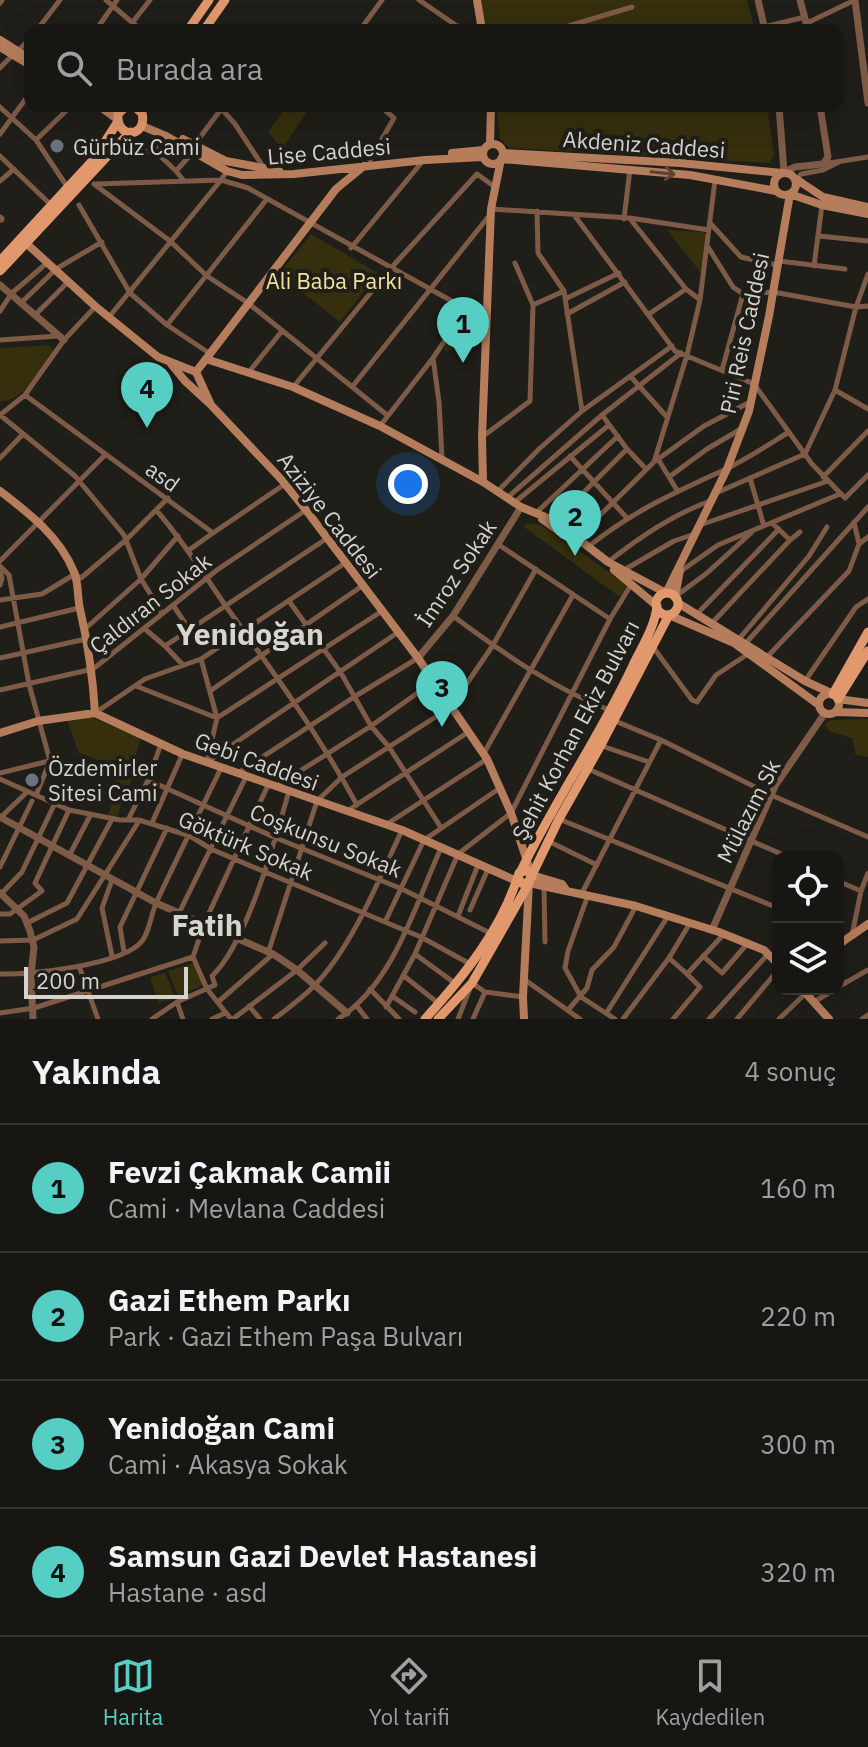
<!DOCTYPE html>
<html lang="tr">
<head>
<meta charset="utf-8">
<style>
	:root { --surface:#171613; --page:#242321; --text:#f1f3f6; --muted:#9e9fa0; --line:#363533; --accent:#56cec4 }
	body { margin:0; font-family:"IBM Plex Sans",sans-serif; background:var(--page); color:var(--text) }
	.controls { position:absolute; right:24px; bottom:24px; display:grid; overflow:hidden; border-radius:16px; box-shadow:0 8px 32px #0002 }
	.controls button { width:72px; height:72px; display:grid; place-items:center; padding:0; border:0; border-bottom:2px solid var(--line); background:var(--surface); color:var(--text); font:40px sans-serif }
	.scale { position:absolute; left:24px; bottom:20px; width:164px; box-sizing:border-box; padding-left:8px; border:4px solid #d4d3d0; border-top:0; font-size:22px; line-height:28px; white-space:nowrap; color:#d4d3d0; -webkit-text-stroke:6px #1f1e19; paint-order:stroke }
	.you { position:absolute; left:408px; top:484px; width:28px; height:28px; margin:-20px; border:6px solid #fff; border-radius:50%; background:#1a73e8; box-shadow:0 0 0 12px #1a73e833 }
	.badge { display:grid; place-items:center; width:52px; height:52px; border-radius:50%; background:var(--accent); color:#111; font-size:26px; font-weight:700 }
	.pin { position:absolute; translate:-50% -66px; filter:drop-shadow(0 2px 4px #0008) }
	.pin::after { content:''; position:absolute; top:42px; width:28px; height:24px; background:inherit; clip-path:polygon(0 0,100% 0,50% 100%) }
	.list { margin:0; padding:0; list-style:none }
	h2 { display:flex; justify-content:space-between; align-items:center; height:104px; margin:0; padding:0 32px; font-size:34px }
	h2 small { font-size:26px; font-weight:400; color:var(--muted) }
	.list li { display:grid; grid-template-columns:52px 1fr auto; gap:24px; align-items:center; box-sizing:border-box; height:128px; padding:0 32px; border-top:2px solid var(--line) }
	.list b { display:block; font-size:30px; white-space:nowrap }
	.list p { margin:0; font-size:26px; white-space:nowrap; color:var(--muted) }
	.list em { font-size:26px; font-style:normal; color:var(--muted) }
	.icon { flex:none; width:44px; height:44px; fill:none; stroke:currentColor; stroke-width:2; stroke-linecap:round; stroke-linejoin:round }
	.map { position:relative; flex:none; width:868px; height:1019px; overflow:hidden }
	.search { position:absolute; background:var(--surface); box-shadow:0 8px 32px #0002; left:24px; right:24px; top:24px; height:88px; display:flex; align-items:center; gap:20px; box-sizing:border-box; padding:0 28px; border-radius:16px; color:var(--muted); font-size:30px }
	.sheet { height:616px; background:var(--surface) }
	nav { display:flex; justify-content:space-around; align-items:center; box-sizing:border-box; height:112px; border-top:2px solid var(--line); background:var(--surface); font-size:22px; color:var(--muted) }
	nav a { display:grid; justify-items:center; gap:4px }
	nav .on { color:var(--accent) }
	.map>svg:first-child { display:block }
	.green { fill:#352f0e }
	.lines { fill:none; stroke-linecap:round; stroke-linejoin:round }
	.minor { stroke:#7e5b47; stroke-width:5 }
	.tertiary { stroke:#7e5b47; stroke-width:7 }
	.secondary { stroke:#b67d5c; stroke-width:8 }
	.primary { stroke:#e1986d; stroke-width:9 }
	.oneway { stroke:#5b4434 }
	.worship-dot { fill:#6b7280; stroke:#1f1e19; stroke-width:3 }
	.labels { text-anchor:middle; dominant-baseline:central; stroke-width:8; stroke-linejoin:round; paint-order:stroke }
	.street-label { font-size:22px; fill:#d4d3d0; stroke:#1f1e19 }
	.poi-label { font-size:22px; fill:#d4d3d0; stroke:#1f1e19; text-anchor:start }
	.park-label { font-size:22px; fill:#f3e39a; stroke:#1f1e19 }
	.district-label { font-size:30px; font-weight:bold; fill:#d6d5cf; stroke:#1f1e19 }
</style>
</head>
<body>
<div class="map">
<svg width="868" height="1019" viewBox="0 0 868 1019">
	<rect width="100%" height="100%" fill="#1f1e19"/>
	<!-- green -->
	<path class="green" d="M481,0H747L755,30H485Z
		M287,106H311L282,149L268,132Z
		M496,106H767L774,155L770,163L510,148L500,139Z
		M667,230L703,232L706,235L701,273Z
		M311,234L378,273L340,322L279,274Z
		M467,322L475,328L474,346L444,351L445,345Z
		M49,345L53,351C39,370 25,401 0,402V348Z
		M527,523L541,525L628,585L620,597L524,527Z
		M91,717L141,738C135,753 135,770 130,785C126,796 119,806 118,818L108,815L118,784L102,761L79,753L67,720Z
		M868,719V757L856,755L852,738L831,732L824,725L830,720Z
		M194,963L204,985L178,996L168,971Z
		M165,972L175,998L159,1003L150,978Z"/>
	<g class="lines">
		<!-- minor -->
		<path class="minor" d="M106,0L141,30
			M419,0L457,26L482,30
			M0,3L2,0
			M132,23L150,0
			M807,23L855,0
			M764,27L805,17
			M37,30L60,0
			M96,30L117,0
			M360,30L382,0
			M555,30L632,7
			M0,68C10,56 21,50 30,38
			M219,106L235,124L264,168
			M0,107L36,140L68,188
			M0,134L30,93
			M36,140L71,106
			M195,144L222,108
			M155,151L176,171
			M118,155L155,151L166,137
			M0,156L51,205
			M370,160L394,118L380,106
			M823,164L868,157
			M797,179L801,174L823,170L839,162
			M0,181L14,169
			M184,181L176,171L194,151
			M94,184L170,241L207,276L248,303L387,415
			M95,184L221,180L227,171
			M79,205L130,293L167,325L209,353
			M491,209L630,218L709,230
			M537,211L538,253L564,291L582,411
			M575,216L675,351L754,384L812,464L845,498L868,475
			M624,219L630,169
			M631,220L686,289L700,300
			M710,223L741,257L777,265
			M819,236L868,241
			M708,247L733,287L743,294L773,292L856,307L868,306
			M351,248L422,162
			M779,261L845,269
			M814,266L822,205
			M565,299L619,273
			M22,302L56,269L102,242
			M533,305L564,291
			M0,311L12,293L48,262
			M36,314L69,281
			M567,314L625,282
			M649,314L686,289
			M109,317L221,180L248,188L486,320
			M167,325L267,199
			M0,340L58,336
			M433,358L439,402L442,458
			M722,370L743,294
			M249,372L282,331
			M631,377L667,417
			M294,386L391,268L477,174L495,187
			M352,387L489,216
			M835,390L868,409
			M25,395L213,533L285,484
			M0,415L75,476L124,535L141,579L162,613
			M0,415L25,395L64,340L95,307
			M602,415L627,449L646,469
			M380,426L433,358L466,309
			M482,437L530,401L533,305L515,263
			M570,456L627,518
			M0,458L23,434
			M658,459L677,490
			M654,462L687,355L700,300L715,180
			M669,477L707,449L741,429
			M823,477L868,431
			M750,478L764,526
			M498,491L539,449L582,411L672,346
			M716,493L805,454L835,390L856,307L868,274
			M508,497L602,415L681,353
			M515,502L609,425
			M157,511C183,541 203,573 225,605C272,670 319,735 357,805
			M536,513L618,436
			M556,520L627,449
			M854,522L859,544
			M700,525L828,481
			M577,538L654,462L704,426L750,402
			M790,540L800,532
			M499,545L610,619
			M589,546C635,510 672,494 724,470C747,459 768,445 789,432
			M189,550L213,533
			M0,561L105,455
			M608,562C640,537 672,515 710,501
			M0,566L9,575L29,684L50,761L36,795
			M0,570L2,578L0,585
			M624,570L674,541L695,534
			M681,571L718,545L840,494
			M676,596L707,573L751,533
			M0,600L42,594L75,574L81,578L127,539L168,498
			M289,601L341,673L371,726L389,747L440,826
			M173,605L189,629
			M697,614L779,529
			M453,616C503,653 551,687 609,710
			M712,623L790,540L772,523
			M0,627L79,608
			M86,628L141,579L178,536
			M145,629L165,646L326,539
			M739,639L809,556L827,527
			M745,644L868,507
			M165,646L182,664
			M653,647L692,700L697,702L716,675L748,654
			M767,657L849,571L859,544L868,537
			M0,658L86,639
			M201,659L217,718L207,761
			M805,681L856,607L868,599
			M136,686L217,718L382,611
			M0,690L93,669L217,570L306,510
			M210,691L362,586
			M95,713L145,679L201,659L345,563
			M615,721L661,740L771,795L868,837
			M602,746L649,762
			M484,753L573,595
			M207,762L397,633
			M588,769L788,857
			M0,773L49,761
			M238,773L354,697L418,658
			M0,779L69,810L120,820H139L190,836L211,849L265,872L421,937L472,965
			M148,780L276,838L402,889L490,933
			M278,785L371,726L433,682
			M347,811L467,733
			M1,817L26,793
			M559,819L778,908
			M128,820L148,780L161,744
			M152,823L182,755
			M387,824L487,759
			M548,841L597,865
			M69,856L91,814
			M0,867L32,801
			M112,880L102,908L112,956
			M838,881L861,891
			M544,887L545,942
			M582,893L661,740
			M1,894L22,872L55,803
			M588,895L568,951L565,968L581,997L615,1019
			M470,910L488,869
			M179,913L246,777
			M0,914H10L42,891L35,883L69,810
			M458,916L478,865
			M385,922L424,840L500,788
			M27,923L67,903L112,819
			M852,935L861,891L868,873
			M0,941L33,940L77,919L139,821
			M124,952L120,927L167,828
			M268,953L317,801L342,777L451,707L493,645L536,569
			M415,954L456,984
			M703,956L722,973L747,944
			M79,966L98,1019
			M0,974C29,975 124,965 142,941C150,931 151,913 157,901C178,856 200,812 221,768
			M687,974L669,958L690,923
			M404,976L438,1003
			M525,980L580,1019
			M838,987L868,970
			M370,989L399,1019
			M392,996L415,1012
			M177,1002L183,1019
			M218,1002L273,954
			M814,1002L835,989
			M356,1005L367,1019
			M249,1006L260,1019
			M386,1007L415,954L458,854L511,813L610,619L631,585
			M568,1010L587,988L592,970L614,947L636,906
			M607,1012L668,916
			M0,1013L34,1008L193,957
			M152,1019L177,1002L215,985L212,976C247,943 275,840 289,791
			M212,1019L225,1013
			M231,1019L207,989L193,957L204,924L269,783
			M233,1019L297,970L325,943
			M274,1019C287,1009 301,999 313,987C351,949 379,880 402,830
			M338,1019C394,984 415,905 441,848
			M458,1019L472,983L485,992L523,997
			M473,1019L485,992
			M623,1019L669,958
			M673,1019L700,987L687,974L723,935
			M709,1019L768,954
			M737,1019L778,970
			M779,1019L806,993
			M862,1019L868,1015"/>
		<!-- tertiary -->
		<path class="tertiary" d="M758,0L765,30
			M800,0L808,30
			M855,0L868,103
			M779,106L784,172L795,167L823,164L828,157L820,106
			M0,218L1,219
			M0,285L64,340
			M418,658L453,616L521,507
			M0,817L156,903L273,954L297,970L347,1013
			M0,893L24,916L30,931L34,947L31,975L33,1019
			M712,930L775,786L825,713"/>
		<!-- secondary -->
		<path class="secondary" d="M477,0L482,30
			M0,40L30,59
			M0,47L30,65
			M99,106L117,119
			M113,106L120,110
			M142,126L166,136L227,171L242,175L294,174L425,160L483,157
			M183,139L226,161L279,171
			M483 154a10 10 0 1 1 20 0a10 10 0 1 1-20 0Z
			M490,144L491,106
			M452,153L483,150
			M503,153L680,163L782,173
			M774 184a11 11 0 1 1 22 0a11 11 0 1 1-22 0Z
			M796,179L823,197L868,207
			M27,244L95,306L158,357L196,372L211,405L281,479L306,510L418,658L487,759L511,813L528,864
			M206,359L293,387L380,426L483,482L521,507L555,521L608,562L666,593L727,469L749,411L769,316L790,194L822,205L868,214
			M171,364L185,381L209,403
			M196,372L336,189L364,166
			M483,482L482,437L491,209L501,159L690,175L776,191
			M0,491C30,514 60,537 74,572C79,583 77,597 80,609C88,644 93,677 95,713
			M542,519L570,539
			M614,570L657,606
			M675,597L680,570
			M678,603L805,681L833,694
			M669,615L734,643L819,705
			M819 704a10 10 0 1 1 20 0a10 10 0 1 1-20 0Z
			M838,699L868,703
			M835,712L868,713
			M0,733L38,721L95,713L183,754L402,830L519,882
			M532,875L562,884L567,891
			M838,945L868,924
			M802,989L829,1019
			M524,1019L523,997L529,883L636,906L719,932L764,950L778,964"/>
		<!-- primary -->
		<path class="primary" d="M188,30L209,0
			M204,30L225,0
			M126,106L118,114C116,140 148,138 142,113L134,106
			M0,261L94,159L117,123
			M0,271L130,132
			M656 604a11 11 0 1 1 22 0a11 11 0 1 1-22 0Z
			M833,694L868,632
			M838,699L868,651
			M521,871C555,800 601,735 634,663C643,645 655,626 657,606
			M532,875L559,819L601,745L669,615
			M425,1019C464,976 502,929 519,873L527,870L532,877L526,884L521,883L518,877
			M438,1019L472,983L529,883"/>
	</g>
	<!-- one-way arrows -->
	<defs><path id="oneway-shaft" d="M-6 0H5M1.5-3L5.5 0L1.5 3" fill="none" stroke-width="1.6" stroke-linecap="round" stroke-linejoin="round" transform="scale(2)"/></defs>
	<use class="oneway" href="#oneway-shaft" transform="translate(663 173) rotate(6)"/>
	<!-- markers -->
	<g class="worship-dot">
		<circle cx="57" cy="146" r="8"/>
		<circle cx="32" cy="780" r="8"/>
	</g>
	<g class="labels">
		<!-- street labels -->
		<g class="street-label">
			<text transform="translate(644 144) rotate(4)">Akdeniz Caddesi</text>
			<text transform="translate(329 151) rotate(-5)">Lise Caddesi</text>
			<text transform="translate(744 333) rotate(-78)">Piri Reis Caddesi</text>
			<text transform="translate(163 476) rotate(35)">asd</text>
			<text transform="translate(330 515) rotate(52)">Aziziye Caddesi</text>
			<text transform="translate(456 573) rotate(-56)">İmroz Sokak</text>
			<text transform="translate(150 603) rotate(-38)">Çaldıran Sokak</text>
			<text transform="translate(575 730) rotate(-62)">Şehit Korhan Ekiz Bulvarı</text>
			<text transform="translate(257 761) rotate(20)">Gebi Caddesi</text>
			<text transform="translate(748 811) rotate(-63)">Mülazım Sk</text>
			<text transform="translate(326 840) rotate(22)">Coşkunsu Sokak</text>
			<text transform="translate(246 845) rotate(23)">Göktürk Sokak</text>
		</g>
		<!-- poi labels -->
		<g class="poi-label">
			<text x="73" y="146">Gürbüz Cami</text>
			<text x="48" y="767">Özdemirler<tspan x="48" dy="25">Sitesi Cami</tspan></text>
		</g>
		<!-- park labels -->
		<g class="park-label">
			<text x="334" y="280">Ali Baba Parkı</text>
		</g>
		<!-- district labels -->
		<g class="district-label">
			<text x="250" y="633">Yenidoğan</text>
			<text x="207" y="924">Fatih</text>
		</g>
	</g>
</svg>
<div class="controls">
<button><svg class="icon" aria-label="locate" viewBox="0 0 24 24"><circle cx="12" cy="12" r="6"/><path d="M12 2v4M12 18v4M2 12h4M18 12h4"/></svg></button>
<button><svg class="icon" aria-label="layers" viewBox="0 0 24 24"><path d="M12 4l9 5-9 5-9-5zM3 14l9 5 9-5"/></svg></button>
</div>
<div class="scale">200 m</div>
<div class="you"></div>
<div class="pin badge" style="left:463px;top:363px">1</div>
<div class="pin badge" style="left:575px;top:556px">2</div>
<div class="pin badge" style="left:442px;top:727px">3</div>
<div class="pin badge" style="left:147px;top:428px">4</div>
<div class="search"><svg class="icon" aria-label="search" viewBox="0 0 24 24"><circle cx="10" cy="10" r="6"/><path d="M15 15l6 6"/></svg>Burada ara</div>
</div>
<section class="sheet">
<h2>Yakında<small>4 sonuç</small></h2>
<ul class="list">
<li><span class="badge">1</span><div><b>Fevzi Çakmak Camii</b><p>Cami · Mevlana Caddesi</p></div><em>160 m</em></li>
<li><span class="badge">2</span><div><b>Gazi Ethem Parkı</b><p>Park · Gazi Ethem Paşa Bulvarı</p></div><em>220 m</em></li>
<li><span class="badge">3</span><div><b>Yenidoğan Cami</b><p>Cami · Akasya Sokak</p></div><em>300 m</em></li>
<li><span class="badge">4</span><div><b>Samsun Gazi Devlet Hastanesi</b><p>Hastane · asd</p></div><em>320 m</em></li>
</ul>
</section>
<nav>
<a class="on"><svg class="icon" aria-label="map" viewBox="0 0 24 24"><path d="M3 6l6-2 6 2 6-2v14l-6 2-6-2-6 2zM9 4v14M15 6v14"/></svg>Harita</a>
<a><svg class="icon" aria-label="directions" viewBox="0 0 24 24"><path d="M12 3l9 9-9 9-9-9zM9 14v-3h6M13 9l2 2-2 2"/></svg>Yol tarifi</a>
<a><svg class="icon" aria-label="saved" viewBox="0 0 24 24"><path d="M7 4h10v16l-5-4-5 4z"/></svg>Kaydedilen</a>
</nav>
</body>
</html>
